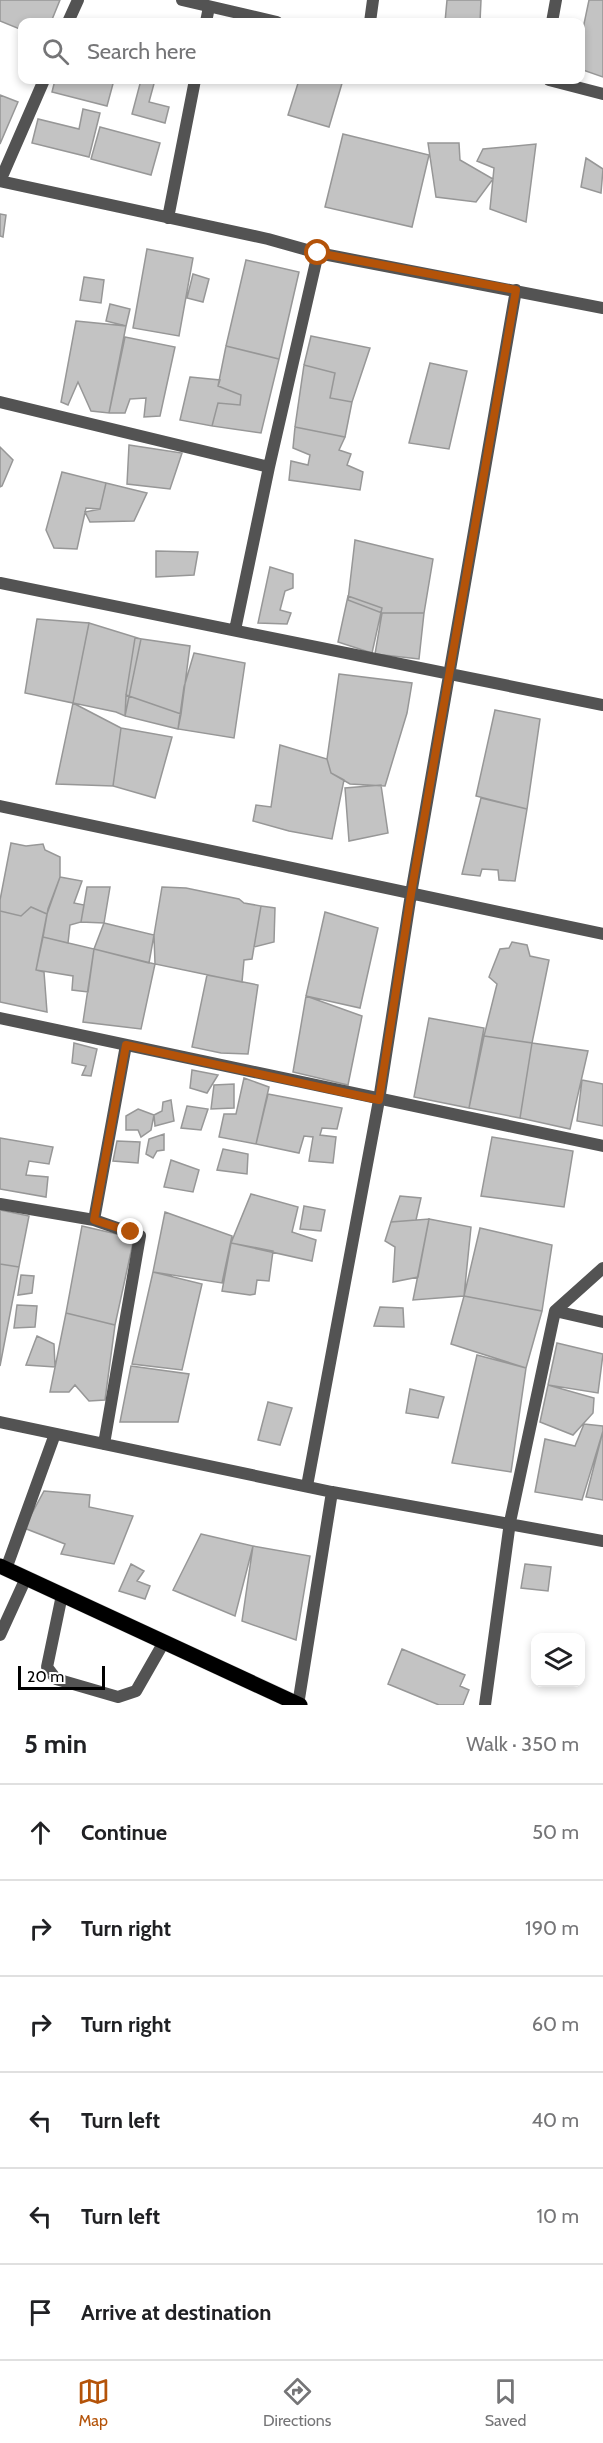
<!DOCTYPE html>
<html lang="en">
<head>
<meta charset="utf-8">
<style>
	:root { --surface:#fff; --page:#f6f6f6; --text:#202124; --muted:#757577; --line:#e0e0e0; --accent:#b45309 }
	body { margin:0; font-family:Cabin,sans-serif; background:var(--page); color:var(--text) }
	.controls { position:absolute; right:18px; bottom:18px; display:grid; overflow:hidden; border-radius:12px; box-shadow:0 3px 9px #0003 }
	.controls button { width:54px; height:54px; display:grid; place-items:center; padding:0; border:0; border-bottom:2px solid var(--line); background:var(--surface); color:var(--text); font:30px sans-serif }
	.scale { position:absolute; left:18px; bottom:15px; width:87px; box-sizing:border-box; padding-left:6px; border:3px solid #000; border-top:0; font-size:16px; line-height:21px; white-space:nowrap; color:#000; -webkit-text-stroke:4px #fff; paint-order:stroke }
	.stop { position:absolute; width:18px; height:18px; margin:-14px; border:4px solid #b45309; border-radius:50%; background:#fff }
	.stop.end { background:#b45309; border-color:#fff; box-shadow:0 2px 6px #0008 }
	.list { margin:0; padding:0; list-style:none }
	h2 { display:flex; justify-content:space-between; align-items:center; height:78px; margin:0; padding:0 24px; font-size:26px }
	h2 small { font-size:20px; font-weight:400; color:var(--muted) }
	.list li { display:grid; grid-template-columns:39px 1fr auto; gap:18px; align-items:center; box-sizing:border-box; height:96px; padding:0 24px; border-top:2px solid var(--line) }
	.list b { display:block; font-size:22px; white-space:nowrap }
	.list em { font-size:20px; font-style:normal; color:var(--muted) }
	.icon { flex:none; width:33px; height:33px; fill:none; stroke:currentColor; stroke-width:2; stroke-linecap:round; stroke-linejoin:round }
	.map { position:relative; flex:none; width:603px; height:1705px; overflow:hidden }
	.search { position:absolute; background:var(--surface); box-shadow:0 3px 9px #0003; left:18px; right:18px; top:18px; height:66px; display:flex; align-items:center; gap:15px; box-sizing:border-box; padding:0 21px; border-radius:12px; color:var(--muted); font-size:22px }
	.sheet { height:654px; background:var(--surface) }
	nav { display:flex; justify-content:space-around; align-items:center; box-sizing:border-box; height:84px; border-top:2px solid var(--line); background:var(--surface); font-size:16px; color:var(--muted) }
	nav a { display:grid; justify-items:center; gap:3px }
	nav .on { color:var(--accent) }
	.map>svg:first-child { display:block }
	.building { fill:#c3c3c3; stroke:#979797; stroke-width:1.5 }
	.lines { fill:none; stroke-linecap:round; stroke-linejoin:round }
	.primary-casing { stroke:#dbdbdb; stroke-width:16 }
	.service { stroke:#535353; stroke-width:12 }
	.minor { stroke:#535353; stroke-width:12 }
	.primary { stroke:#000; stroke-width:15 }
	.route { stroke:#b45309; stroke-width:8 }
</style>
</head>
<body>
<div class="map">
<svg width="603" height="1705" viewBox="0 0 603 1705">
	<rect width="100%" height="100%" fill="#fff"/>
	<!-- building -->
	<path class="building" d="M0,0H60L51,22H22V30L0,21Z
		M447,0H481L480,22H445Z
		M589,0H603V77L580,69V43Z
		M55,80H114L107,106L52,92Z
		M141,80H155L149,102L169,107L165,123L132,114Z
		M299,80H343L329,127L288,115Z
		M0,95L18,102L0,144Z
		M83,109L100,113L89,157L32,143L38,119L79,129Z
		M100,127L160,143L151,175L91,159Z
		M343,134L429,155L412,227L325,207Z
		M428,143H459L460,160L493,179L476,202L436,197Z
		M536,144L526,222L490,209L494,168L477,161L483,149Z
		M586,158L603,169L601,193L581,187Z
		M0,214L6,215L3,237L0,236Z
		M147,249L193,258L179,336L133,328Z
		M246,260L299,272L279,359L226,346Z
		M193,274L209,279L203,302L187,298Z
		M84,277L104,280L101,303L80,300Z
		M110,304L130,309L126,326L106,321Z
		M76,321L126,326L109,413L91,411L78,382L68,405L61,402Z
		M311,336L370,348L352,402L330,398L335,373L304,365Z
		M125,337L175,347L160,416L144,417L146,398L130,399L125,413H109Z
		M226,346L279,359L261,433L212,426L218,403L240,405L241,395L218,386Z
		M430,363L467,371L449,449L409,443Z
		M304,365L335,373L330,398L352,402L345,437L295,427Z
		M190,377L220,380L218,386L241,395L240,405L218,403L212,426L180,420Z
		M295,427L345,437L339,450L351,454L347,465L363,472L360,490L289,480L291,461L308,465L310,455L293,448Z
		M129,445L182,453L170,489L127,484Z
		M0,447L13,460L2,486L0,487Z
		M62,472L106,483L100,509L86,508L77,549L54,548L46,530Z
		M106,483L147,493L134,521L90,522L85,512L100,509Z
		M355,540L433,559L424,613H382L348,600Z
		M156,551L198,552L194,575L156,577Z
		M270,567L293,574V588L285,591L280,610L291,613L287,624L258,623Z
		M348,596L382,608L372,653L338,642Z
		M382,613H424L419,659L375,654Z
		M37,619L89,623L73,703L25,693Z
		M89,623L141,639L125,716L116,712L73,703Z
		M135,638L190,646L181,714L126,695Z
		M194,653L245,663L234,738L178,729L184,687Z
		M339,674L412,683L407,713L385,786L350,784L331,773L327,759Z
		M126,695L181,714L178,729L125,716Z
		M73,703L121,728L113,786L56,784Z
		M495,710L540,719L527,809L476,796Z
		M121,728L172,737L155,798L113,786Z
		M280,745L327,759L331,773L344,780L332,839L289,831L253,821L256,805L271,807Z
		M381,785L388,833L349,841L345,788Z
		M481,798L527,809L515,881L499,880L498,870L482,869L480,876L462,874Z
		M11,843L26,846L43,844L45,850L60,857V877L47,914L31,907L21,916L0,911V900Z
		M60,877L82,881L74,903L84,905L81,922L70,925L68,943L43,937L48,909Z
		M87,887H110L104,923L81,922Z
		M162,887L186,888L239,899L244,903L261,906L252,959L244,960L242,982L155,964L154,935Z
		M261,906L275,908L274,942L254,947Z
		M31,907L47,914L36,970L44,972L47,1012L0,1002V911L21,916Z
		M325,912L378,928L360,1008L306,996Z
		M104,923L154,935L149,963L94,949Z
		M43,937L94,949L88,992L72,990L73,976L36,970Z
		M512,942L527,945L530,956L549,960L532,1043L484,1036L497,984L489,977L500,949L509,948Z
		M94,949L155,964L141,1029L83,1022Z
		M207,975L258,985L248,1054L221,1053L192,1047Z
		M306,996L362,1016L348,1085L293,1072Z
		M429,1018L484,1028L469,1108L414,1097Z
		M484,1036L532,1043L520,1118L469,1108Z
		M74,1043L97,1049L91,1076L82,1075L86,1066L72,1063Z
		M532,1043L588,1051L570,1129L520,1118Z
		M192,1070L218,1075L207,1093L190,1088Z
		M244,1078L269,1087L256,1144L219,1137L224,1114H236Z
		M582,1080L603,1084V1126L577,1121Z
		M234,1084V1108L211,1109L214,1085Z
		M268,1094L342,1108L337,1129L322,1128L320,1135L336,1137L333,1163L309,1161L313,1137L304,1136L299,1153L256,1144Z
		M171,1100L174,1121L155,1126L154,1115L162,1111L163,1102Z
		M187,1106L208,1109L201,1130L181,1128Z
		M138,1109L154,1115L151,1130L141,1137L138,1130H126V1116Z
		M164,1134V1150L157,1151L153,1158L146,1154L149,1139Z
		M492,1137L573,1151L564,1207L481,1196Z
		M0,1138L53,1147L49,1164L29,1161L26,1175L48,1177L46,1197L0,1189Z
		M117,1141L140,1142L138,1163L113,1161Z
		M223,1149L248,1154L247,1174L217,1170Z
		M171,1160L199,1170L193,1192L164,1187Z
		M251,1194L298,1207L292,1232L316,1240L312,1261L231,1243Z
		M400,1196L421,1198L416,1220L391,1222Z
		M304,1206L325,1210L321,1231L300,1229Z
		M0,1210L29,1216L19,1267L0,1264Z
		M165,1212L232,1236L222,1283L153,1272Z
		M429,1219L471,1227L464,1296L413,1300Z
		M429,1219L418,1277L393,1282L395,1247L385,1241L391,1222Z
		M82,1226L134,1238L115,1325L66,1313Z
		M480,1228L552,1245L542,1311L464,1296Z
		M231,1243L273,1251L269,1281L257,1280L255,1294L250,1295L222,1291Z
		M0,1264L19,1267L0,1366Z
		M153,1272L202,1284L182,1370L132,1364Z
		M21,1275L34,1276L32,1293L18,1295Z
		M464,1296L542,1311L526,1368L451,1344Z
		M17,1305L37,1306L35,1327L14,1328Z
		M380,1307L403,1308L404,1327L374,1326Z
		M66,1313L115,1325L105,1400L89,1401L75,1385L69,1392H50Z
		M37,1336L54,1344L55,1367L26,1365Z
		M557,1343L603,1354L598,1393L548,1385Z
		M477,1355L526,1368L511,1472L452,1463Z
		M131,1366L189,1374L178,1422H120Z
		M548,1385L594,1398L593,1413L573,1435L540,1422Z
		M410,1389L444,1397L438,1418L406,1413Z
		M268,1402L292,1408L280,1445L258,1440Z
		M584,1424L603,1426V1431L582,1500L535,1492L545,1439L575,1446Z
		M603,1431V1500L586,1497Z
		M44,1491L90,1495L89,1507L133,1516L114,1564L61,1554L65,1544L24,1528Z
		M201,1534L253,1546L235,1616L173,1590Z
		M253,1546L310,1556L296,1640L242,1621Z
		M131,1564L144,1571L137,1581L150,1586L145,1599L119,1591Z
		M525,1564L551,1567L548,1591L521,1588Z
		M402,1649L465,1675L460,1686L469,1690L463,1705H439L388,1684Z"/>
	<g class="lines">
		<defs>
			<path id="primary" d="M0,1566L300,1705"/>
		</defs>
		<!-- primary casing -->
		<use href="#primary" class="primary-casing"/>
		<!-- service -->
		<path class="service" d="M62,1595L47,1667L56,1679L118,1697L136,1691L164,1642"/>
		<!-- minor -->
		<path class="minor" d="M182,0L277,22
			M68,22L78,0
			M206,22L209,7
			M370,22L373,0
			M552,22L556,0
			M549,80L603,94
			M0,181L268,239L318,253L603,308
			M0,181L44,80
			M168,218L195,80
			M0,402L269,467
			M0,583L603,705
			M235,630L269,467L318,253
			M0,806L603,934
			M0,1018L603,1146
			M0,1204L94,1220L140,1236L104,1444
			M94,1220L126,1045
			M555,1311L603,1322
			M0,1422L332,1492L603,1541
			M307,1486L379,1100L411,894L516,290
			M6,1569L55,1434
			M0,1635L26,1578
			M298,1705L332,1492
			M485,1705L510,1522L555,1311L603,1268"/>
		<!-- primary -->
		<use href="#primary" class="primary"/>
	</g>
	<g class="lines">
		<!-- route -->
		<path class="route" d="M131,1232L94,1220L126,1045L379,1100L411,894L516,290L318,253"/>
	</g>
</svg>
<div class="controls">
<button><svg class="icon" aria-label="layers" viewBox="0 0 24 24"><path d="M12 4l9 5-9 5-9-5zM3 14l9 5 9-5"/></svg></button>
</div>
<div class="scale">20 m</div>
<div class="stop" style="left:318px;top:253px"></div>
<div class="stop end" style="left:131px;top:1232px"></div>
<div class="search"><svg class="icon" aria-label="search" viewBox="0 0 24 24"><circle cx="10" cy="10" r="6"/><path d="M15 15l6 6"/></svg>Search here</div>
</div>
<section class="sheet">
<h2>5 min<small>Walk · 350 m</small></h2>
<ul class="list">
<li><svg class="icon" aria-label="ahead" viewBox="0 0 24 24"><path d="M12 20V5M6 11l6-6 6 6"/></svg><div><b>Continue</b></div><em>50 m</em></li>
<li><svg class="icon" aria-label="right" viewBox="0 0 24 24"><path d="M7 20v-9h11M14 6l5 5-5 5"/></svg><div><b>Turn right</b></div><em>190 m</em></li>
<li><svg class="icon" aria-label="right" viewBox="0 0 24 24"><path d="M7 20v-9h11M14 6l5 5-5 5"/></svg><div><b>Turn right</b></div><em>60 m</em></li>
<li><svg class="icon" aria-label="left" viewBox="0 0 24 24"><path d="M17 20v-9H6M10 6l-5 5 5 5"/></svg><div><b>Turn left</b></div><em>40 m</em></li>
<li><svg class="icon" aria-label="left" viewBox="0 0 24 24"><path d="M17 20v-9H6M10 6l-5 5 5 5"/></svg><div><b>Turn left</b></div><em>10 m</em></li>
<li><svg class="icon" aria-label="arrive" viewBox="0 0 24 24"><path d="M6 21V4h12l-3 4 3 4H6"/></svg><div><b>Arrive at destination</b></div></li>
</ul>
</section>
<nav>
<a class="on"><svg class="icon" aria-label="map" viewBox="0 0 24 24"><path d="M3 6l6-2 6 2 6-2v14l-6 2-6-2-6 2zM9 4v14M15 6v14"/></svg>Map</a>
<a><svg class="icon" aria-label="directions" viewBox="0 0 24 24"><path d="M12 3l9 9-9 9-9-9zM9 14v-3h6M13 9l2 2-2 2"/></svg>Directions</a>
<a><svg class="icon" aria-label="saved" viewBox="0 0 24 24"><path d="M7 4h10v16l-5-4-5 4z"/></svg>Saved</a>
</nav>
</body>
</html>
